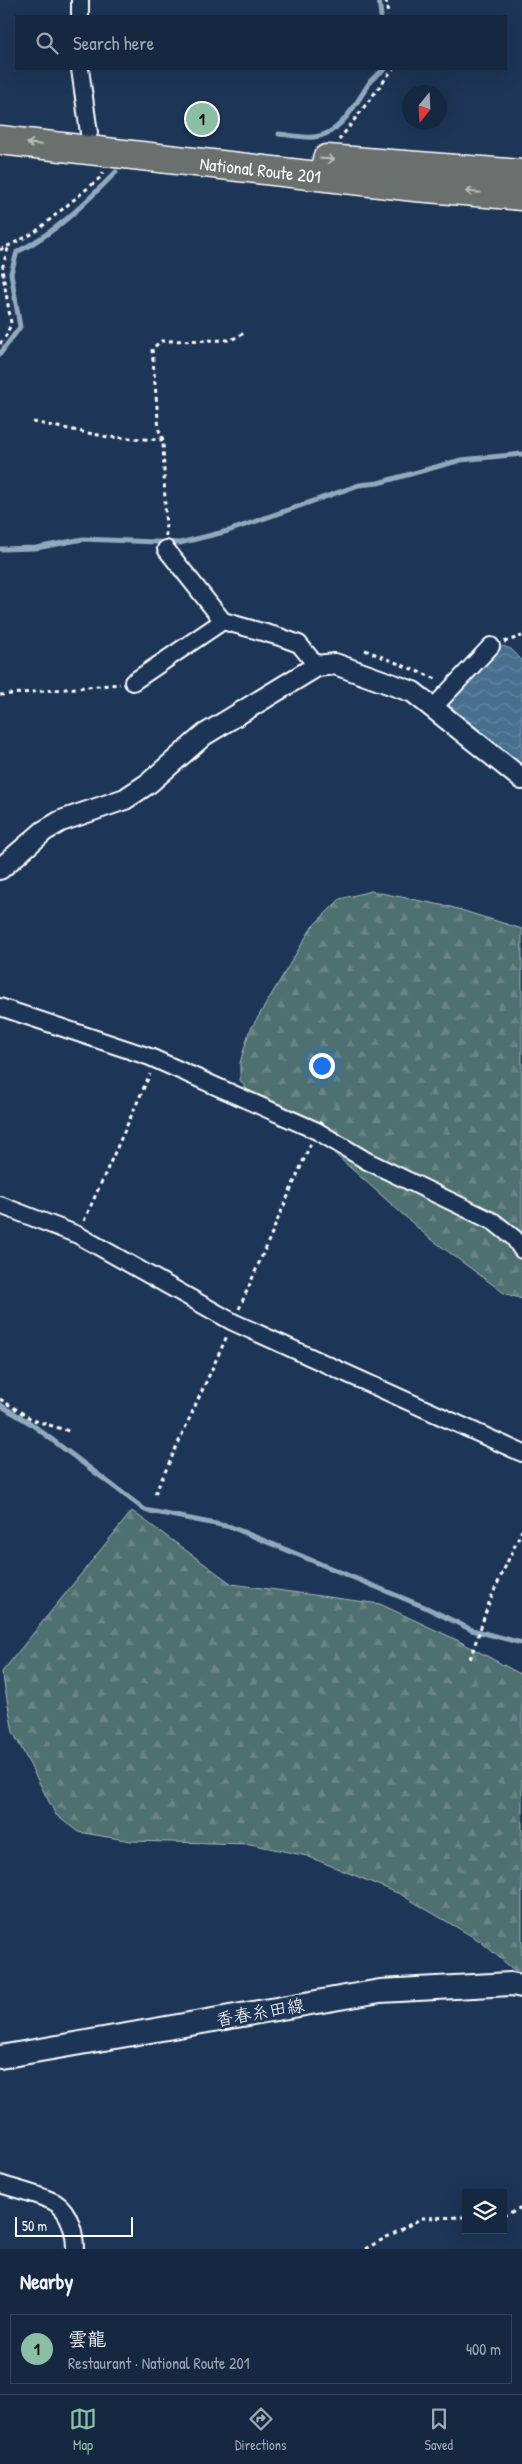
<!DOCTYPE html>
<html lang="en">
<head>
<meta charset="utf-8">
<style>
	:root { --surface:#162841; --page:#1f3048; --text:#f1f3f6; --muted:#9ea6b1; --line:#35445a; --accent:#8abfa5 }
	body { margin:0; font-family:"Patrick Hand","Klee One",sans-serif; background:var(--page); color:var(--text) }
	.controls { position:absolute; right:15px; bottom:15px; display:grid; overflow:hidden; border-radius:0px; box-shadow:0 5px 20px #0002 }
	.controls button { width:45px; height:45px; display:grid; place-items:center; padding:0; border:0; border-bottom:1px solid var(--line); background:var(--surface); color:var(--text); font:25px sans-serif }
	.compass { position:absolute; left:402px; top:85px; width:45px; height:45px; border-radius:50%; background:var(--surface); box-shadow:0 5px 20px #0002; rotate:198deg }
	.scale { position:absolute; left:15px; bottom:12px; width:118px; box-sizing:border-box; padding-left:5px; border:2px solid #fff; border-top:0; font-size:14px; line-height:18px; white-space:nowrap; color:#fff; -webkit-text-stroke:4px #1d3557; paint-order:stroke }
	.you { position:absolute; left:321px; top:1065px; width:18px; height:18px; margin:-12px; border:4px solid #fff; border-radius:50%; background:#1a73e8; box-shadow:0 0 0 8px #1a73e833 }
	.badge { display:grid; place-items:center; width:32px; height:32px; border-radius:50%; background:var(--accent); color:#111; font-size:16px; font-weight:700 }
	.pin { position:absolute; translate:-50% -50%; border:2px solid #fff; box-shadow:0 1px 5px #0006 }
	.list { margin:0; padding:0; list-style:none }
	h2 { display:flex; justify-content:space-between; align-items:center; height:65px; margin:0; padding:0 20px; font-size:21px }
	h2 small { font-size:16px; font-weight:400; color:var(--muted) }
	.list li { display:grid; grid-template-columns:32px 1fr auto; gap:15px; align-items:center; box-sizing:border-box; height:70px; margin:0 10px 10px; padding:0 10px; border:1px solid var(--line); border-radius:0px }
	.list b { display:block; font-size:19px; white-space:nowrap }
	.list p { margin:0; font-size:16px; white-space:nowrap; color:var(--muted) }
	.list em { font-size:16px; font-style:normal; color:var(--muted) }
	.icon { flex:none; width:28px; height:28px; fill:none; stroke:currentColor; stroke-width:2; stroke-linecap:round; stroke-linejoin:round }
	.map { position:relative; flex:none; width:522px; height:2249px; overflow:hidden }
	.search { position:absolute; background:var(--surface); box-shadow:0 5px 20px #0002; left:15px; right:15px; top:15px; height:55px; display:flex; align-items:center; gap:12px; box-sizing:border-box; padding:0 18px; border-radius:0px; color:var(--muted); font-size:19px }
	.sheet { height:145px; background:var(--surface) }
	nav { display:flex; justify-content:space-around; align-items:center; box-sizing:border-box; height:70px; border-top:1px solid var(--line); background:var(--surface); font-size:14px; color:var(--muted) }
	nav a { display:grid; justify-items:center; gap:2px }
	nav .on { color:var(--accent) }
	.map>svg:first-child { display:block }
	.forest { fill:url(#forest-firs); stroke:#a8b8b8 }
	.water { fill:url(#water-waves); stroke:#91a9bc }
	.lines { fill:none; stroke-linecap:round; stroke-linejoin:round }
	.stream { stroke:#91a9bc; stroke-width:5 }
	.minor-casing { stroke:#fff; stroke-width:20 }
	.tertiary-casing { stroke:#fff; stroke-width:24 }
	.secondary-casing { stroke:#fff; stroke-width:26 }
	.trunk-casing { stroke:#fff; stroke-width:31 }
	.path { stroke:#fff; stroke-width:3; stroke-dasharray:4 4; stroke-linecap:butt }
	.minor { stroke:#1d3557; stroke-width:16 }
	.tertiary { stroke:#1d3557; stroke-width:20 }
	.secondary { stroke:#1d3557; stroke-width:22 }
	.trunk { stroke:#6b706d; stroke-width:28 }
	.oneway { stroke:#bcbfbd }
	.labels { text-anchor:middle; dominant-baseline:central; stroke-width:5; stroke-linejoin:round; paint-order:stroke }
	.street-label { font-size:18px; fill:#fff; stroke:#1d3557 }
</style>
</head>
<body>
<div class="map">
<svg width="522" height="2249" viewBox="0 0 522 2249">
	<defs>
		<pattern id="forest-firs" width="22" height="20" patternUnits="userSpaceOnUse" patternTransform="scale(1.25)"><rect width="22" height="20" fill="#507070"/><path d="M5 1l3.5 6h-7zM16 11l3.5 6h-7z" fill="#6a8585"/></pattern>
		<pattern id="water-waves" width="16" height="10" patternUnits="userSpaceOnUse" patternTransform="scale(1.25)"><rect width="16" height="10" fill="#47708f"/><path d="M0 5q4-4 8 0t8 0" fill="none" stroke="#6385a0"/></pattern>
	</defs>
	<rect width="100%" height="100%" fill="#1d3557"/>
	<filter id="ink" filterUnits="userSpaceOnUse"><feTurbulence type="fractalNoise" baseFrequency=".02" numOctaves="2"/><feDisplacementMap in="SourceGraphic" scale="10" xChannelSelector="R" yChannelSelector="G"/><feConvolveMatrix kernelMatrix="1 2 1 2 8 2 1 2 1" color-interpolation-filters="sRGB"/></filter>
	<g filter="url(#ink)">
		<!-- forest -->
		<path class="forest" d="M371,891L451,907L522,929V1299L504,1293L427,1236L317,1138L253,1098L240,1080V1063L249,1032L312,927L340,899Z
			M132,1511L232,1584L380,1604L457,1640L522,1675V1977L480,1941L400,1894L307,1856L250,1844L131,1841L78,1832L56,1815L13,1732L2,1672Z"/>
		<!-- water -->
		<path class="water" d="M503,646L511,649L522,660V767L444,705L489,654Z"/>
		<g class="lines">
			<!-- stream -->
			<path class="stream" d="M379,0L381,16
				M279,134C290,135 303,138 314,137C341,135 357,101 370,82C373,77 380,73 385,69
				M0,354L20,327L11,273L17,252C57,232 85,203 116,172
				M0,549L36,548L83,539L180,543L228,531L359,485L378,483L461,460L522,454
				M0,1405L30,1423L145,1510L231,1527L427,1608L472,1630L522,1643"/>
			<defs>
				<path id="minor" d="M80,16V0
					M80,69L89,133
					M166,549L223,621
					M133,682L223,621L280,637L299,644L317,666
					M433,708L491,646
					M0,1007L150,1057L317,1131L367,1161L494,1222L514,1238L522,1250
					M0,1205L78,1235L233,1322L522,1453
					M0,2184C15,2189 44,2196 56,2203C70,2212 75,2234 75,2249"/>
				<path id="tertiary" d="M0,869L44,831L61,821L125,799L149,783L204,735L317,666L335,664L413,692L522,779"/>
				<path id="secondary" d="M0,2057L380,1991L511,1984L522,1986"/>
				<g id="trunk">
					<path id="s1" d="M0,140L415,187L522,196"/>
					<path d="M327,159L522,174"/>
				</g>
			</defs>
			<!-- minor casing -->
			<use href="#minor" class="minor-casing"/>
			<!-- tertiary casing -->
			<use href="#tertiary" class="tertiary-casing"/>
			<!-- secondary casing -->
			<use href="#secondary" class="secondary-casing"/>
			<!-- trunk casing -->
			<use href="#trunk" class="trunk-casing"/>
			<!-- path -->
			<path class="path" d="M386,0L388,16
				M339,140L393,69
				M0,250L34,233L101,177L103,172
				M0,344L7,334L11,323L2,269L9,245
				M33,422L108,437L163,440L166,536
				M163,440L159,430L152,349L161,341L231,340L246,332
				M504,642L522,636
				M365,650L439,680
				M0,695L120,684
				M84,1221L150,1074
				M239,1309L311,1143
				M0,1399L33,1420L72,1432
				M155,1494L227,1336
				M470,1659L490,1600L522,1530
				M503,2216L522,2207
				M365,2249L422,2218L466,2217"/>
			<!-- minor -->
			<use href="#minor" class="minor"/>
			<!-- tertiary -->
			<use href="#tertiary" class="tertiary"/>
			<!-- secondary -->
			<use href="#secondary" class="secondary"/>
			<!-- trunk -->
			<use href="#trunk" class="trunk"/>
		</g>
		<!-- one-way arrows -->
		<defs><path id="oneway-shaft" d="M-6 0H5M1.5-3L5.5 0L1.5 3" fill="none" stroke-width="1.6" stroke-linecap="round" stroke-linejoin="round" transform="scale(1.25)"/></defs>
		<g class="oneway">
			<use href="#oneway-shaft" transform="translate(34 144) rotate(-174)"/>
			<use href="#oneway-shaft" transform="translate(327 159) rotate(4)"/>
			<use href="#oneway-shaft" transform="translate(473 192) rotate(-175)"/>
		</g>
	</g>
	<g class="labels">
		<!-- street labels -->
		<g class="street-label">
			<text stroke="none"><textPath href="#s1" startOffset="262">National Route 201</textPath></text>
			<text transform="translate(260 2012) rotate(-10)">香春糸田線</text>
		</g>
	</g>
</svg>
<div class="controls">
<button><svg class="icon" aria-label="layers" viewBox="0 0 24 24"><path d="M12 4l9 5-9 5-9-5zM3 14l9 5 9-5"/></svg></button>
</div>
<svg class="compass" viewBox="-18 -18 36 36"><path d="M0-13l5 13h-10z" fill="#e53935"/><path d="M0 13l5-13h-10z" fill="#9ea6b1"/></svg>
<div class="scale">50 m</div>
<div class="you"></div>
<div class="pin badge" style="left:202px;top:119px">1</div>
<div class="search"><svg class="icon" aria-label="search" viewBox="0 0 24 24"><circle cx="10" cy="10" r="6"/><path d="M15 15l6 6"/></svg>Search here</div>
</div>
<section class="sheet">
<h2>Nearby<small></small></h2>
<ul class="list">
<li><span class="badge">1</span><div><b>雲龍</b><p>Restaurant · National Route 201</p></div><em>400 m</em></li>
</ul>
</section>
<nav>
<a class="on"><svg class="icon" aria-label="map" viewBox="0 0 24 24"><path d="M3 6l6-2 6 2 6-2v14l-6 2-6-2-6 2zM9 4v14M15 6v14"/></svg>Map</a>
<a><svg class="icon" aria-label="directions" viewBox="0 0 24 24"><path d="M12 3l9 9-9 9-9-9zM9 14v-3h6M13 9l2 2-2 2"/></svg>Directions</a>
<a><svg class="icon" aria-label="saved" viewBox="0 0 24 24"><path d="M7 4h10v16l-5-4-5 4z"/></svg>Saved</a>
</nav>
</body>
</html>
